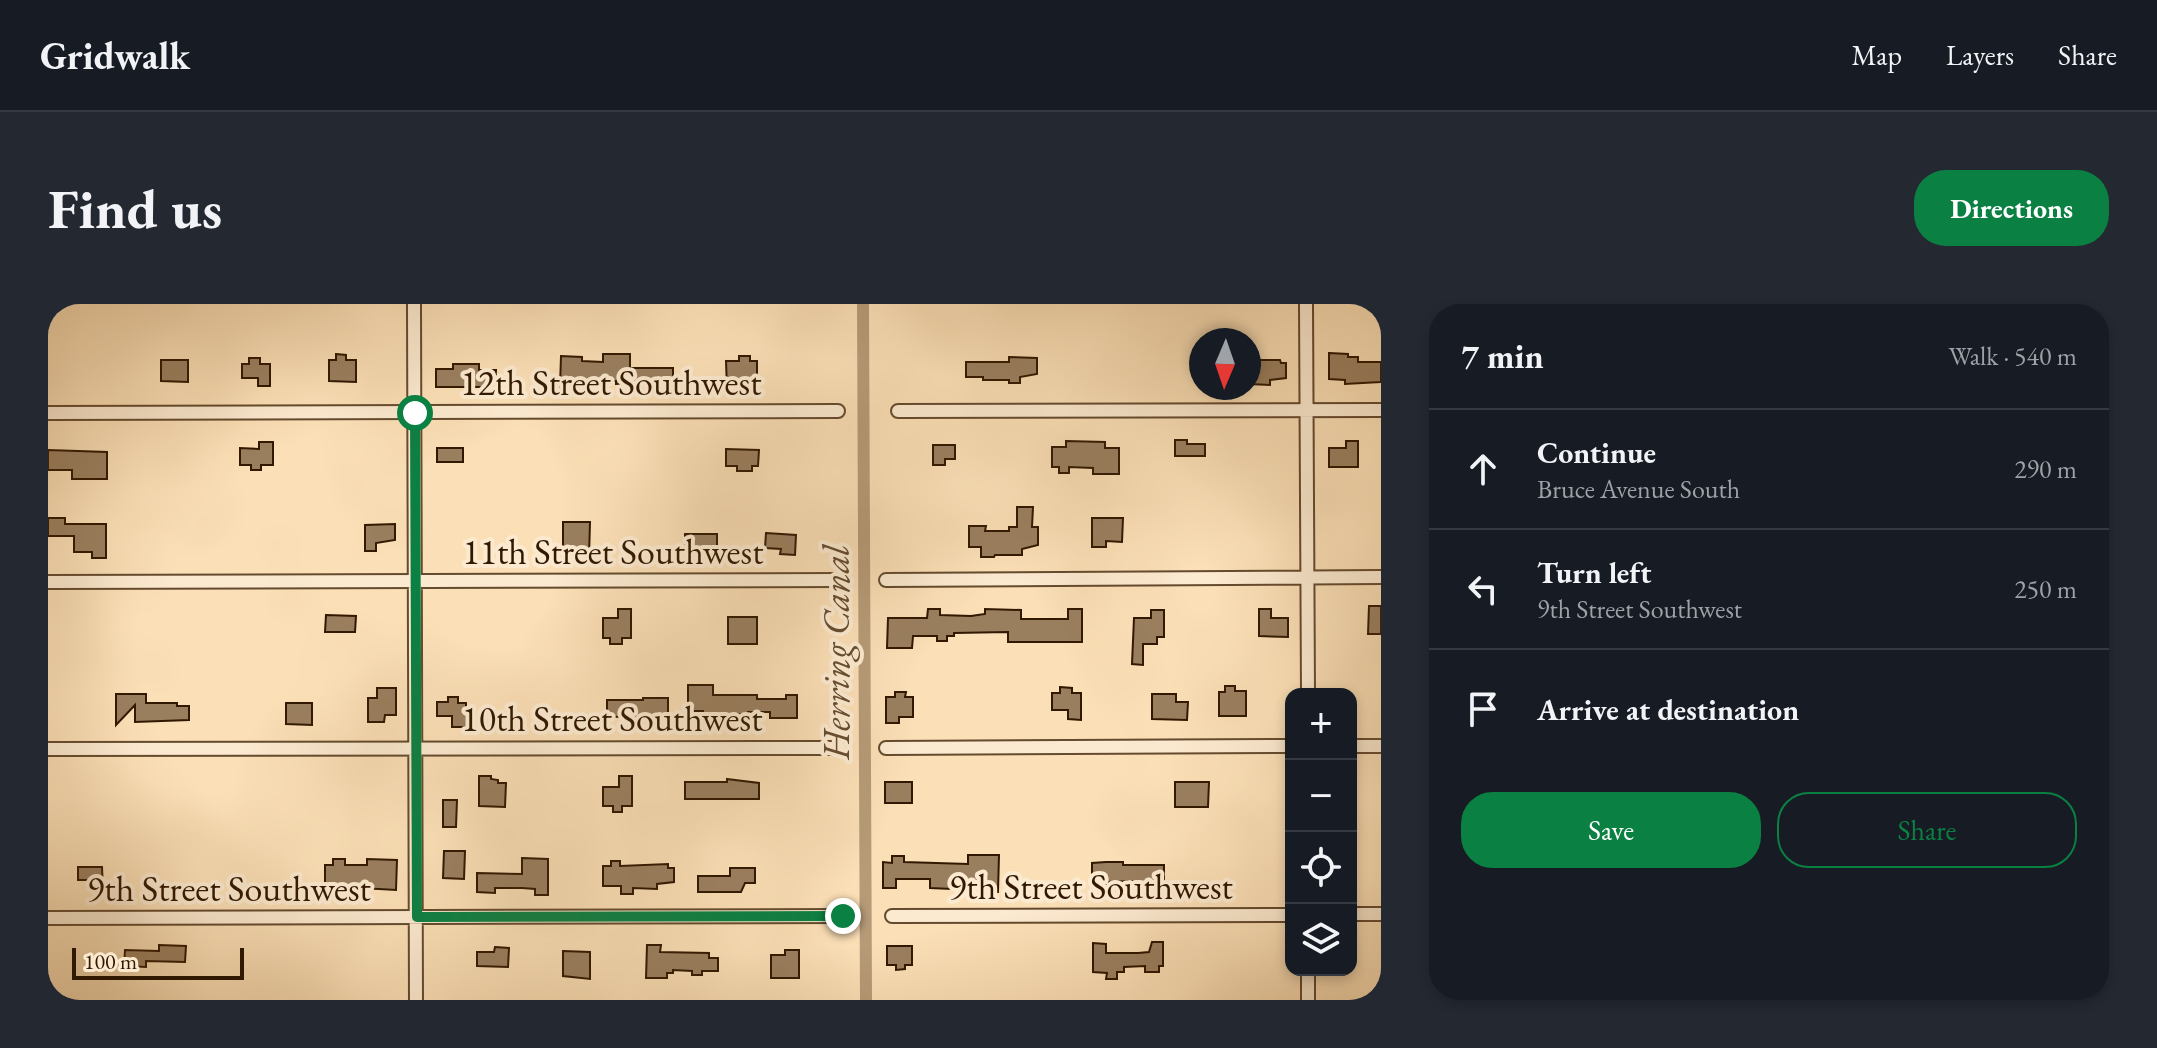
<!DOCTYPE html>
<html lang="en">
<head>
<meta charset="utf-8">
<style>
	:root { --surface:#171b24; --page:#242831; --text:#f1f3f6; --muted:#9ea1a6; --line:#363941; --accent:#0b8043 }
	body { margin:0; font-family:"EB Garamond",serif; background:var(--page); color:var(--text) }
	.controls { position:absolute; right:24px; bottom:24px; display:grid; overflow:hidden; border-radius:16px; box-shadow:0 4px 12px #0003 }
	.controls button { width:72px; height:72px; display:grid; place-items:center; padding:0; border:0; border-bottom:2px solid var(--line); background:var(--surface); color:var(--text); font:40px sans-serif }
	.compass { position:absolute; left:1141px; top:24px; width:72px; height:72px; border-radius:50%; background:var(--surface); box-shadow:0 4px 12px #0003; rotate:182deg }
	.scale { position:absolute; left:24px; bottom:20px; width:172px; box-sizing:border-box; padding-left:8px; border:4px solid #311800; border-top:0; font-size:22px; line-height:28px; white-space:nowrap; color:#311800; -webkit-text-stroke:6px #fcead0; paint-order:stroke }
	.stop { position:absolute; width:24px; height:24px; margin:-18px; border:6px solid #0b8043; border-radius:50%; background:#fff }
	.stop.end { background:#0b8043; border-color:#fff; box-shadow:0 2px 8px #0008 }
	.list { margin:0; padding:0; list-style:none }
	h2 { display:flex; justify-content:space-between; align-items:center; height:104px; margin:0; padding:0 32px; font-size:34px }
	h2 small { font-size:26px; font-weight:400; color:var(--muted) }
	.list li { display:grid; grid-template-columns:52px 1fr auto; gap:24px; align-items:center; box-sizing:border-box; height:120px; padding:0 32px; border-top:2px solid var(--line) }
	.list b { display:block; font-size:30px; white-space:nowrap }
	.list p { margin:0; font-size:26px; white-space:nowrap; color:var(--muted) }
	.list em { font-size:26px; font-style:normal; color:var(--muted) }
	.actions { display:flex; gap:16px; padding:24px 32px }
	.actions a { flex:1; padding:18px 0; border:2px solid var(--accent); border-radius:32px; text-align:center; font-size:28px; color:var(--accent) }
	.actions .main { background:var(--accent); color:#fff }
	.icon { flex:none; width:44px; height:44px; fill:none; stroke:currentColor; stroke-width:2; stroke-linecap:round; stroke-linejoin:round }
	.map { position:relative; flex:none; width:1333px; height:696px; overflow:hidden; border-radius:32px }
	header { display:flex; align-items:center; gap:48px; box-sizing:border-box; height:112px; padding:0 40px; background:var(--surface); border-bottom:2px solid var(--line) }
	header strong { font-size:38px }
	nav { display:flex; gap:44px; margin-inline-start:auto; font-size:28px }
	.intro { display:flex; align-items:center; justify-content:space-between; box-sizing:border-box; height:192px; padding:0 48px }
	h1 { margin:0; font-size:56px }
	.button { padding:20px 36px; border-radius:32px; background:var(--accent); color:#fff; font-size:28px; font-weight:700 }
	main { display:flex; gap:48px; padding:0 48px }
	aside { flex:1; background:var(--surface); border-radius:32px; box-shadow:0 4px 12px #0003 }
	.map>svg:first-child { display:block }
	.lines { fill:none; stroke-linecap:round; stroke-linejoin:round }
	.canal { stroke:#b69b78; stroke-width:12 }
	.building { fill:#9a7f5f; stroke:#311800; stroke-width:2 }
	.minor-casing { stroke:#644a2e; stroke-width:16 }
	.minor { stroke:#fcead0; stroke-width:12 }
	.route { stroke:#0b8043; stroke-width:10 }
	.labels { text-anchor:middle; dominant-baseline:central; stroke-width:8; stroke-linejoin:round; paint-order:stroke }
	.street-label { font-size:36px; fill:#311800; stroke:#fcead0 }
	.water-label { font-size:38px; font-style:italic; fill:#664c30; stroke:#fcead0 }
</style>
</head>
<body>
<header>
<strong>Gridwalk</strong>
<nav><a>Map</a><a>Layers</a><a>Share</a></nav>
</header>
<div class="intro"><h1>Find us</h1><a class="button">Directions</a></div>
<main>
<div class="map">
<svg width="1333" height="696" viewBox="0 0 1333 696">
	<rect width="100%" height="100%" fill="#fbdfb6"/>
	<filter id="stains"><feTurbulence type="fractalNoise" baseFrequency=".0025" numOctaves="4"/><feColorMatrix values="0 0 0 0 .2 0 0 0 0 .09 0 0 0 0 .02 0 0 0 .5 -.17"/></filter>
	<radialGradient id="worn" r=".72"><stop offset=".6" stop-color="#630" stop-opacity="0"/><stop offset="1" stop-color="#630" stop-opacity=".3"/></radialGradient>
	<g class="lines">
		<!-- canal -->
		<path class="canal" d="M815,0L818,696"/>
	</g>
	<!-- building -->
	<path class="building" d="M1281,49L1300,50V53H1310V58H1333V78L1297,80V76L1281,75Z
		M288,50L298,51V56H308V78L281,77V56H288Z
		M555,50H582V64H625V78L568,80V77L528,76L527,83H512L513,52L534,53V57L555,58Z
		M691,52H702V57H709V77H691L692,85H679L678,57H691Z
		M961,53L989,54V70L972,73V79H961V76H935V73H918V58H961Z
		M201,54H212V60H222V82H210V74H194V60H201Z
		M113,56H140V78L113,77Z
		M1212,56H1232L1233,59H1238V74L1222,76V81L1201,80V65H1211Z
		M405,60H431V66H448L447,83H388V65H405Z
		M1127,136H1139V140H1157V152H1127Z
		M1018,137L1057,138V144H1071V170H1045V164L1021,163V169H1011V163H1004V143H1018Z
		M1298,137H1310V163H1281V144H1298Z
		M211,138H225V161H213V166H203V161H192V144L211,145Z
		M885,141H907V155H897V161H885Z
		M389,144H415V158H389Z
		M678,145L711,146L710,162H704V167H689V162H678Z
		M0,146L59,148V175H24V166H0Z
		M969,203H985L984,223H990V241L974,245V251H947L946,253H933V243H921V222H938L937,227H961V223H969Z
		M0,214H17V220H58V254H44V248H26V232H0Z
		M1044,214H1075L1074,238L1058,237V243H1044Z
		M515,218H542L541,254H528V249H515Z
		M347,220V236L328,239V247H317V221Z
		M718,229L748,231L747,251L732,250L733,245L717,244Z
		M637,230H669V248L637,244Z
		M1321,302H1333V330H1320Z
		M570,305H583V334H574V340H562V334H555V314H570Z
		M880,305H892V311L923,312L937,310V305L973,306V315H1020V305H1034V338H960V328L906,329V332H899V337H889V332H865L864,344H839L840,314H879Z
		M1211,305H1223V314H1240V333L1211,332Z
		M1103,306H1116V333H1109V340H1095V361L1084,360L1086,314H1103Z
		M278,311L308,312L307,328H277Z
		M680,313H709V340H680Z
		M640,381H665V391H709V395H738V391H749V414H722V408H700V410H691L692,417H680V412H655V407H640Z
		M1177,382H1187V387H1198V412H1171V388H1177Z
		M1012,383L1024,384V389H1033V416L1020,415V406H1004V389H1012Z
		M329,384H348V411H337L336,418H320V394H329Z
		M847,388H858L857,393H865V413H851V419H838V393H847Z
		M68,390H98V399H129V402H141V416L87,418V401L68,421Z
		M1104,390H1128V398H1140L1139,416L1104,415Z
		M400,393H410V399H418V423H404V412H389V398H400Z
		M595,394H620V412L559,413V396H595Z
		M238,399H264V421L238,420Z
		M431,472H443V475L450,476V479H458L457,503L431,502Z
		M571,472H584V502H574V508H565V502H555V483H571Z
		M679,475L711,479V495H637V478H679Z
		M837,478H864V499H837Z
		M1127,478H1161L1160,503H1127Z
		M395,496H409L408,523H395Z
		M396,547H417L416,575L395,574Z
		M920,551H951L950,588L937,587V580L904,579V585L882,584V575H848V584H835V558L844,559V552H856V558L920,560Z
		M474,554L500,555V591H487V585L474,584H447V589L429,588V569L474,570Z
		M285,555H297V561H319V555L349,556L348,586L277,582V561H285Z
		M563,557H572V562L620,560V564H626V578L609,580V585L585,584V590H573V582H555V562H563Z
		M1058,558H1075V561H1116V584H1105V579L1087,577L1058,578V584L1044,583V559Z
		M30,563H54L55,586H44V576H30Z
		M682,564H707V579H697L693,588H650V572H682Z
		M1104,638H1115V662H1111V668H1097V662L1076,663V668H1069V675H1058L1059,669L1045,668V639L1058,640V649H1090L1101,648Z
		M111,641L138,642L137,658L98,657V663L76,662L77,646L111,647Z
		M599,641H613L612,648L661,649V654H670V667H654V671H644V667L625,666V669H619V674H598Z
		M839,642H864V661H857V665L848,666V661H839Z
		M447,643L461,644L460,663L429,662V648H446Z
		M737,646H751V674H723V651H737Z
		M515,647L542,648V675L515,672Z"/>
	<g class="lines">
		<defs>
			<path id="minor" d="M366,0L368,696
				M1258,0L1260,390
				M850,107L1333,106
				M0,109L790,107
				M838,276L1333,273
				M0,278L794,276
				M1303,442H1333
				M838,444L1243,442
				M0,445L792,444
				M1303,610H1333
				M844,612L1243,611
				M0,614L795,612
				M1260,696V666"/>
		</defs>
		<!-- minor casing -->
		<use href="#minor" class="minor-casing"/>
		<!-- minor -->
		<use href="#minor" class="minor"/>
	</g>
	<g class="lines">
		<!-- route -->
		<path class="route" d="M367,109L369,613L795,612"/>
	</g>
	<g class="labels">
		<!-- street labels -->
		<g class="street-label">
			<text x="563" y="78">12th Street Southwest</text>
			<text x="565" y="247">11th Street Southwest</text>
			<text x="564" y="414">10th Street Southwest</text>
			<text x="1043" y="582">9th Street Southwest</text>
			<text x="181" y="584">9th Street Southwest</text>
		</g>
		<!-- water labels -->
		<g class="water-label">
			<text transform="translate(787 348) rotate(-90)">Herring Canal</text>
		</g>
	</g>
	<rect width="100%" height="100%" filter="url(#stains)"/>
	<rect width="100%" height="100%" fill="url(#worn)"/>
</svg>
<div class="controls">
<button>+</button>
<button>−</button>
<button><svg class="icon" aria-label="locate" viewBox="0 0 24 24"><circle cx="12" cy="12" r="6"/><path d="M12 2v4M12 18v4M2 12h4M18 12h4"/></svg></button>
<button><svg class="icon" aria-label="layers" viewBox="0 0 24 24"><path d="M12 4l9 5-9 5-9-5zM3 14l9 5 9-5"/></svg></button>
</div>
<svg class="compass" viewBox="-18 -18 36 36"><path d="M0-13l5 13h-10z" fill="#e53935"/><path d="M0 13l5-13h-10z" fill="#9ea1a6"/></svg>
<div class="scale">100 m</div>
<div class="stop" style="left:367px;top:109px"></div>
<div class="stop end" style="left:795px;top:612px"></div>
</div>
<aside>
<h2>7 min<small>Walk · 540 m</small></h2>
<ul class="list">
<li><svg class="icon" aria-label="ahead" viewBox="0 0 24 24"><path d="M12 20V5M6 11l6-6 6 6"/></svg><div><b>Continue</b><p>Bruce Avenue South</p></div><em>290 m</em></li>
<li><svg class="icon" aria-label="left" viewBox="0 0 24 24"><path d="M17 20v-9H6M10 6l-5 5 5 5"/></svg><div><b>Turn left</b><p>9th Street Southwest</p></div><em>250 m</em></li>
<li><svg class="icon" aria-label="arrive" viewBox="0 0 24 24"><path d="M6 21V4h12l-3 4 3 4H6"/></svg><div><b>Arrive at destination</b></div></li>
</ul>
<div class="actions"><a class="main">Save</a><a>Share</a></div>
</aside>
</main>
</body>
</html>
